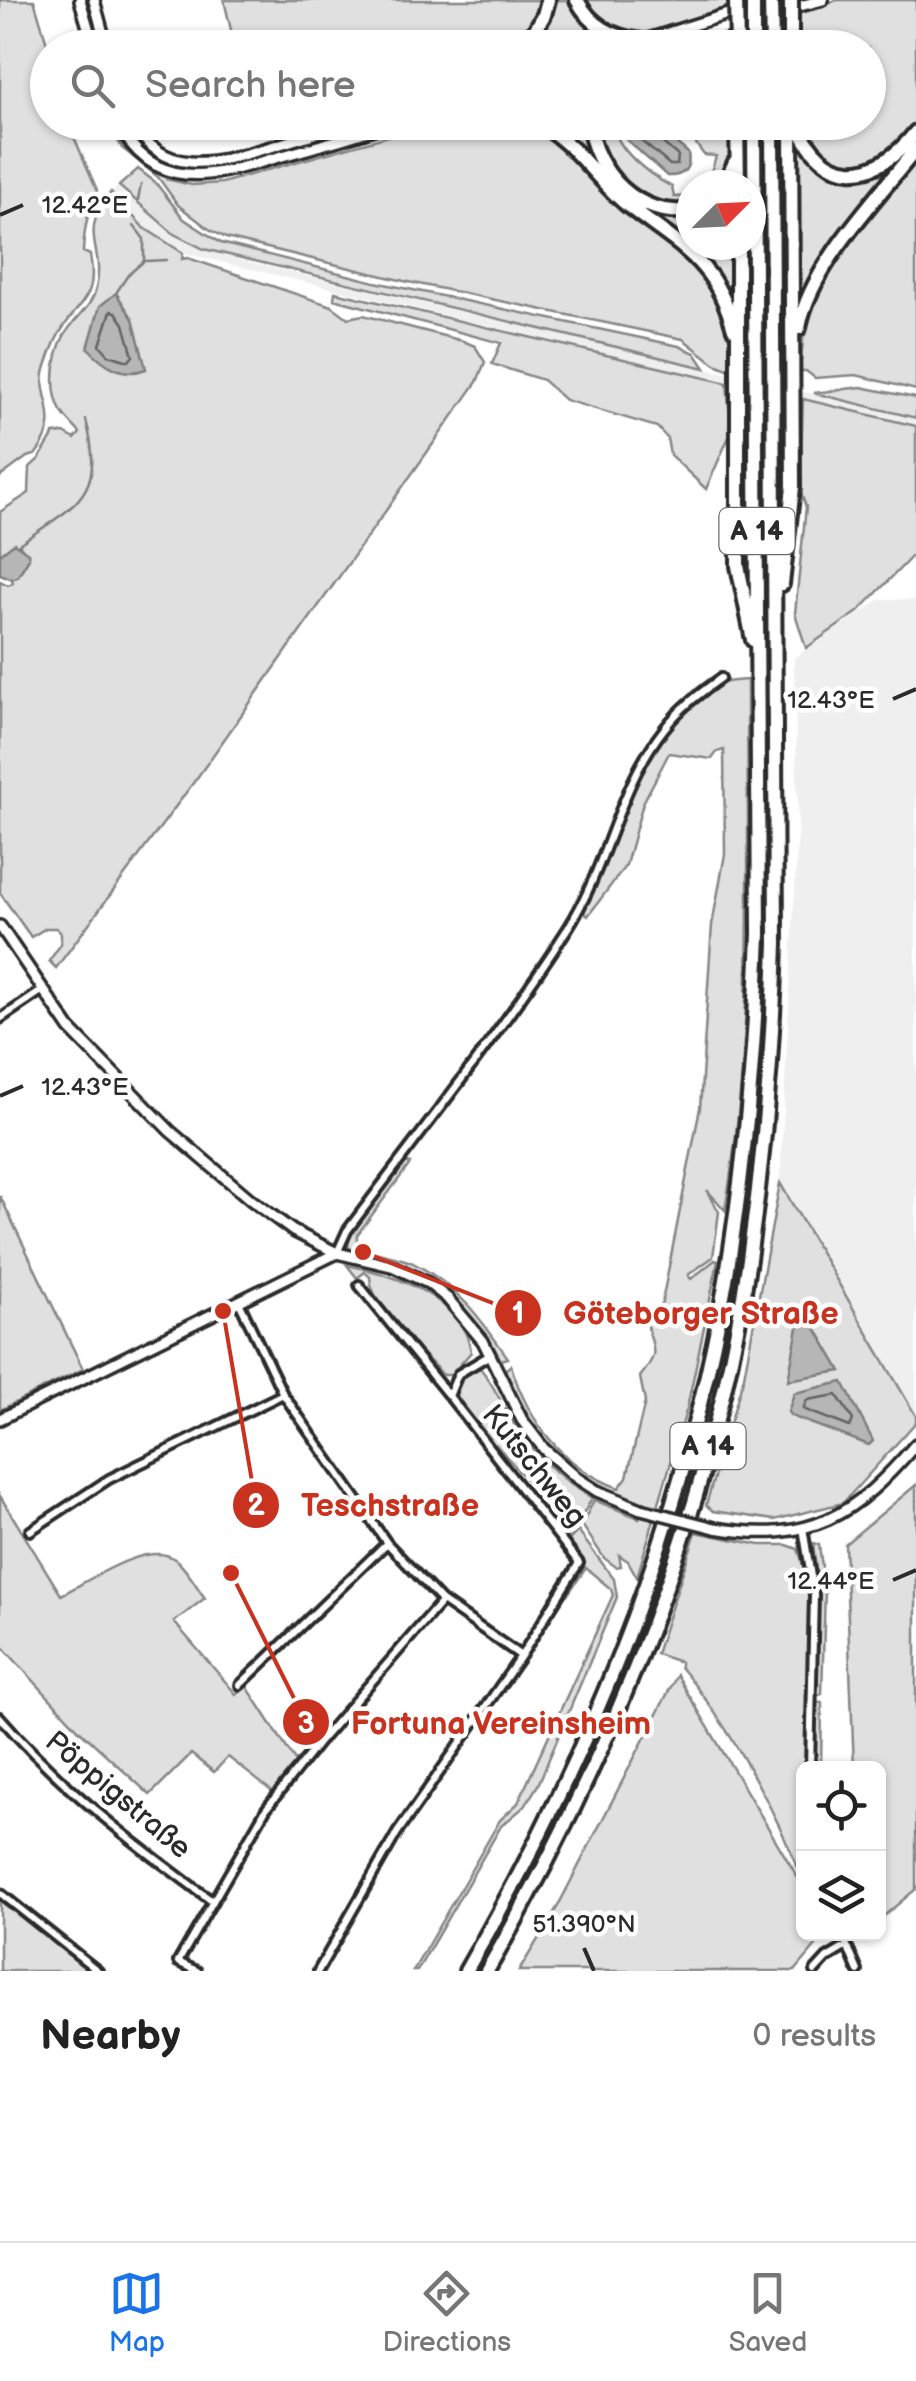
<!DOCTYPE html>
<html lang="en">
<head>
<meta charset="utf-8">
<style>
	:root { --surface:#fff; --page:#f6f6f6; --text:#222; --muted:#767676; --line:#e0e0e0; --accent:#1a73e8 }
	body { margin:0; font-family:"Balsamiq Sans",sans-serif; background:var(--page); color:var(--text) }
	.controls { position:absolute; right:30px; bottom:30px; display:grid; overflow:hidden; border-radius:15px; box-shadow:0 2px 8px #0004 }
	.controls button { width:90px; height:90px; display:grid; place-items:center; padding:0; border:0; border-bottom:2px solid var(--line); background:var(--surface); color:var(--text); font:50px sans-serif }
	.compass { position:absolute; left:676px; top:170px; width:90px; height:90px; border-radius:50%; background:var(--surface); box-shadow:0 2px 8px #0004; rotate:66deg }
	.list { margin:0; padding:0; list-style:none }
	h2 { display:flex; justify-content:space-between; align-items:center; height:130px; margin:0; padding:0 40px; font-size:42px }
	h2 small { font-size:32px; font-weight:400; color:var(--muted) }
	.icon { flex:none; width:55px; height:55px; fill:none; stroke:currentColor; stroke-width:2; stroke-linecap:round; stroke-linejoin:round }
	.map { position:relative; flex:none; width:916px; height:1971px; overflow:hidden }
	.search { position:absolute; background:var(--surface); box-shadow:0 2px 8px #0004; left:30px; right:30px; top:30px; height:110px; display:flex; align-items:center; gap:25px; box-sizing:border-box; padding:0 35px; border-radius:55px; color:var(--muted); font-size:38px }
	.sheet { height:270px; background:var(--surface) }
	nav { display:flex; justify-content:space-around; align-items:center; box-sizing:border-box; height:140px; border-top:2px solid var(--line); background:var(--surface); font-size:28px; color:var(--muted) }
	nav a { display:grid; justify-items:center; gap:5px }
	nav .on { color:var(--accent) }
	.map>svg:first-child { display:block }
	.built { fill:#efefef }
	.green { fill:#e0e0e0; stroke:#868686; stroke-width:2.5 }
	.water { fill:#b6b6b6; stroke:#7e7e7e; stroke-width:2.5 }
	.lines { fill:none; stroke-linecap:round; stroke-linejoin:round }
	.shore { stroke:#636363; stroke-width:2.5 }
	.stream { stroke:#7e7e7e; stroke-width:2.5 }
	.secondary-tunnel { stroke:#d5d5d5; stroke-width:9; stroke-dasharray:9 4.5; stroke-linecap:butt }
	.minor-casing { stroke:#2b2b2b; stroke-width:14 }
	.tertiary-casing { stroke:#2b2b2b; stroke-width:16 }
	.secondary-casing { stroke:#2b2b2b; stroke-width:16 }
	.motorway-casing { stroke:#2b2b2b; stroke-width:20 }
	.minor { stroke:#fff; stroke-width:6 }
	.tertiary { stroke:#fff; stroke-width:9 }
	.secondary { stroke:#fff; stroke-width:9 }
	.motorway { stroke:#fff; stroke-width:12 }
	.tertiary-bridge-casing { stroke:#2b2b2b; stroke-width:16; stroke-linecap:butt }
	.motorway-bridge-casing { stroke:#2b2b2b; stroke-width:20; stroke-linecap:butt }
	.tertiary-bridge { stroke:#fff; stroke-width:9 }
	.motorway-bridge { stroke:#fff; stroke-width:12 }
	.ticks { fill:none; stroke:#2b2b2b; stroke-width:4 }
	.labels { text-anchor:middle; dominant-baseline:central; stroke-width:9; stroke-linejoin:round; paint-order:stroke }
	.shield { fill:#fff; stroke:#6b6b6b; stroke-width:2.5 }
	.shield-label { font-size:28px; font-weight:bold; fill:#2b2b2b }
	.street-label { font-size:30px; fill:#2b2b2b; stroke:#fff }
	.ticks-label { font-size:25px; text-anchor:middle; fill:#2b2b2b; stroke:#fff; stroke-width:9; stroke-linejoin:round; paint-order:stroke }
	.leader { fill:none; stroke:#c8321e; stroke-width:4 }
	.callout-dot { fill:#c8321e; stroke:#fff; stroke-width:4 }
	.mark-label { font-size:30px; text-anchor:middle; font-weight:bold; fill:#fff }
	.callout-label { font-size:32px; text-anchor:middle; font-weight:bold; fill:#c8321e; stroke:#fff; stroke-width:9; stroke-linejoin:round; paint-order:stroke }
</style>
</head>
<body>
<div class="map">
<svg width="916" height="1971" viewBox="0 0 916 1971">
	<rect width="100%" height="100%" fill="#fff"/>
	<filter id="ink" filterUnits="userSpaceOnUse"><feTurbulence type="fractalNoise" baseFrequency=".01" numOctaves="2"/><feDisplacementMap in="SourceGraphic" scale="20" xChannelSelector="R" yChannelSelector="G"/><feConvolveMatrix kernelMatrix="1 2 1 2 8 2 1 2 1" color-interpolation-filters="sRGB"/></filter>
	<g filter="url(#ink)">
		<!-- built -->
		<path class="built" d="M119,186L204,249L236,259L916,418V427L183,253L143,227L111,192Z
			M881,599L916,600V1416L780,1183L798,827L794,658Z"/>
		<!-- green -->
		<path class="green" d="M0,0H34L48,47V122L71,130L97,190C88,212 84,228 83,252L90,255C98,298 81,299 61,331C54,341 50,355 46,366C34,397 67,415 35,455L27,457L0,477Z
			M224,0H544L521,48L515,47L516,36L481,48L235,47Z
			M552,0H572L621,44L605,47L530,48Z
			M580,0H728V10C699,18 635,47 607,28C597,21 589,9 580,0Z
			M837,0H916V127L893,155L851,168L823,157L800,123L868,122V48L798,47L799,41L764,47L673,48Z
			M108,123H112L136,156L167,175L166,179L192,185L222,183L434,123L525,124L554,140L692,262L720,304L730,342V370L715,364L683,339L404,281L226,238L209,229L178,205L158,177L122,148Z
			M122,123H126C159,191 228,164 283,148C313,140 343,131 372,123H383C335,136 218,182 173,168C149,160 135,143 122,123Z
			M542,123H585L624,195L691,213V245H734L735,317L719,286Z
			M592,123H613C616,150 648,174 672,187L674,197L691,196V207L645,203L609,169Z
			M669,123H730L729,162L720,185H707L716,156L704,155L694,141Z
			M796,132L849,174L916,138V142L825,260L797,315Z
			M916,153V390L856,375L815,378L806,371H800L805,320L822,277Z
			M138,169L155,182L184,219L221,243L375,282L679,346L695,353L705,368L204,249L174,234L119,186Z
			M111,192L143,227L183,253L182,259L188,258L332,306L348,318L363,315L463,341L475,346L485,362L477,382L440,434L199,775L56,968L49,961L61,944V933L56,928H46L31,937L0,893V581L8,585L13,583L12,579L18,575L29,558L19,544L0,554V512L29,493L30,467L39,459L54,434L64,433L75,439L80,433C74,426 64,417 60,409C49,386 54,346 70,327C80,314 93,304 96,288C106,247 76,236 111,192Z
			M335,292L727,383L731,432L706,489L670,455L667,438L657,427L565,400L543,380L492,364L501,343L334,299Z
			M861,387L916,398V418L814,393Z
			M803,399L916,426V552L858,612L806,648L795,613L806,507L800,490Z
			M747,680C747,856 756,1035 725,1210L707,1190L719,1212L713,1257L688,1275L691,1279L715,1260L718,1261L687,1408L637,1577L628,1561L619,1555L621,1566L616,1567L604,1558L582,1525L594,1500L639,1518L644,1503L641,1505C566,1474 536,1443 505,1370L511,1365C527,1420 563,1468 619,1488L627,1477L645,1402L640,1377C662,1349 652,1351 646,1320L662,1302L700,1108L712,925L725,854L724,750L717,752L712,759L669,753L643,803L626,865L588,916L582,911C613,843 646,719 716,685C725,681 737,681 747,680Z
			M404,1161L410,1164L357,1235V1244C372,1255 397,1255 415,1264C458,1286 482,1320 508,1358L501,1360C466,1295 422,1268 352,1251L348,1246L350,1234Z
			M780,1183L916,1416V1422L843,1503L774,1520L713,1511L706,1505L744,1376Z
			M0,1196L83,1369L0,1410Z
			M347,1265C393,1274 463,1297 471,1352L451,1375H443C422,1352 371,1308 370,1277L365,1272L357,1278Z
			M480,1368C494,1384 501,1404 513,1422C533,1455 560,1478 592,1498L574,1531L566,1539L568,1526L496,1445L492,1448L491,1440L456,1399L457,1380Z
			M916,1485V1889L879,1920L878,1768H854L845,1544Z
			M0,1496L61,1595C86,1583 149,1538 176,1560C187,1569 196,1586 205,1598L174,1622L236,1694L246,1685L297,1764L274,1793L228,1757L214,1772L191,1754L150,1795L79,1730L0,1644Z
			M578,1531L614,1579L617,1597L538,1785L525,1806L501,1826L417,1971H413L500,1820L518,1803L613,1595L611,1589L586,1568L568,1594L566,1592L582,1565L568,1541Z
			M696,1532L760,1545H787L798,1549C821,1611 808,1702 806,1768H804L803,1880C775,1810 729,1724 680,1667V1662L656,1654Z
			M813,1543L819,1545L825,1589L822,1694L815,1696L818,1589Z
			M677,1675L803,1886L804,1934H826L795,1971H519L558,1906Z
			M816,1702L822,1703L821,1768H814Z
			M0,1900L92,1971H0Z"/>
		<!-- water -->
		<path class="water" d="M620,123H653L688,153C691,169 683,177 667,176L620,134Z
			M116,293L133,319L146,369C123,378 104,365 88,348L100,306Z
			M14,543L28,553L29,558L18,576L12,579L0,574V554Z
			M809,1316L841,1371L788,1380L799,1322L803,1317Z
			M843,1382L873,1441L869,1445L791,1416L788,1412L794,1393Z"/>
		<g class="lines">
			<!-- shore -->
			<path class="shore" d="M629,122L634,135L670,165H677L678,156L651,133L648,122
				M111,311L116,312L124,324L133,356L129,361L109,355L100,345Z
				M837,1395L853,1420L850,1427L803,1409L807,1400Z"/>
			<!-- stream -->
			<path class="stream" d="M138,200L141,185
				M146,261L166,260
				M116,293L128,275L144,261V239L134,226
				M19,544C76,504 106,497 86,420"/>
			<!-- secondary-tunnel -->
			<path class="secondary-tunnel" d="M732,13L777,0
				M731,26L793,8"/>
			<defs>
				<path id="minor" d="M0,1019L43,990
					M337,1253L347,1231C422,1130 501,1033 568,928C608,865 618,787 664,729C680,708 700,693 721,678
					M359,1285L448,1395
					M239,1302L283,1394L387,1543L442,1601L521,1656
					M803,1528L814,1595L810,1768
					M30,1531L109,1479L283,1394
					M240,1685L387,1543
					M0,1717C62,1789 136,1845 212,1901
					M0,1893L98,1971
					M842,1934L858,1971
					M197,1971L178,1962L266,1809L320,1741L442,1601
					M318,1971L397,1833L521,1656L579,1563L449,1396L458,1374L490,1355
					M815,1971L827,1958L847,1946"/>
				<path id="tertiary" d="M0,926L70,1029L170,1131L250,1199L293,1231L337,1253L392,1266L428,1283L447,1298L483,1341L522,1420L544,1449L577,1478L597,1491L641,1509
					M0,1419L337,1253
					M715,1528C812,1544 854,1516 916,1444"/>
				<path id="secondary" d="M80,0L94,48
					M94,0L107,48
					M800,6L823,0
					M620,48L728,14
					M652,48L729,27
					M117,122C157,199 219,174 286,155C323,145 360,134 397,122
					M132,122C166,181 218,162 271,147C299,138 327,130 355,122"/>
				<path id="motorway" d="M577,0C591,26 612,37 641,41
					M525,48L544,15L548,0
					M535,122C572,138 595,178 626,204C651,225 682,242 703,267C718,284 728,308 734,329
					M589,122C593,172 640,220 691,210
					M737,122L738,185
					M796,122C825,188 875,184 916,132
					M724,185L735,162
					M738,245V566L753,640
					M799,328C809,268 878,197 916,149
					M782,584L793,487L791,122
					M466,1971C589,1758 684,1524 726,1280C745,1166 755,1050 759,934L754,122
					M487,1971C612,1755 713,1507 749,1259C764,1154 773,1048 776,943L772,122"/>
			</defs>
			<!-- minor casing -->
			<use href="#minor" class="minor-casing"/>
			<!-- tertiary casing -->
			<use href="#tertiary" class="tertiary-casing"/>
			<!-- secondary casing -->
			<use href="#secondary" class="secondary-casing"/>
			<!-- motorway casing -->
			<use href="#motorway" class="motorway-casing"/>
			<!-- minor -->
			<use href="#minor" class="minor"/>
			<!-- tertiary -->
			<use href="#tertiary" class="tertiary"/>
			<!-- secondary -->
			<use href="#secondary" class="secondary"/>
			<!-- motorway -->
			<use href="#motorway" class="motorway"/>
			<defs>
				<path id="tertiary-bridge" d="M641,1509L715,1528"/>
				<path id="motorway-bridge" d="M736,0L737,48
					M753,0V48
					M771,0L772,48
					M791,0V45"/>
			</defs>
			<!-- tertiary-bridge casing -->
			<use href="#tertiary-bridge" class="tertiary-bridge-casing"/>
			<!-- motorway-bridge casing -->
			<use href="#motorway-bridge" class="motorway-bridge-casing"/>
			<!-- tertiary-bridge -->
			<use href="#tertiary-bridge" class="tertiary-bridge"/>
			<!-- motorway-bridge -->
			<use href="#motorway-bridge" class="motorway-bridge"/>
		</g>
	</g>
	<!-- ticks -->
	<path class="ticks" d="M0,215L23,205M893,699L916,689M0,1096L23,1086M893,1580L916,1570M584,1948L594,1971"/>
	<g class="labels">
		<!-- shield labels -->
		<g class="shield">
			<rect x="719.5" y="508" width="75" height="46" rx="8"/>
			<rect x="670.5" y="1423" width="75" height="46" rx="8"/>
		</g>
		<g class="shield-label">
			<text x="757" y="531">A 14</text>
			<text x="708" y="1446">A 14</text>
		</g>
		<!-- street labels -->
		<g class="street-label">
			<text transform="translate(534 1466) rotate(51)">Kutschweg</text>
			<text transform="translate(118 1795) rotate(40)">Pöppigstraße</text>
		</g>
	</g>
	<g class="ticks-label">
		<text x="85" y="213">12.42°E</text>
		<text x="831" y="708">12.43°E</text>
		<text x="85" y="1095">12.43°E</text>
		<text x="831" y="1589">12.44°E</text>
		<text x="584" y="1932">51.390°N</text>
	</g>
	<!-- callouts -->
	<path class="leader" d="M363 1252L518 1313M223 1311L256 1505M231 1573L306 1722"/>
	<g class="callout-dot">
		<circle cx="363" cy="1252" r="10"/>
		<circle cx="223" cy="1311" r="10"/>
		<circle cx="231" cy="1573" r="10"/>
		<circle cx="518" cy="1313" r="25"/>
		<circle cx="256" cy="1505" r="25"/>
		<circle cx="306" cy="1722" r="25"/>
	</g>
	<g class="mark-label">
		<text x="518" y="1323">1</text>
		<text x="256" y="1515">2</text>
		<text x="306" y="1733">3</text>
	</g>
	<g class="callout-label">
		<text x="701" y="1324">Göteborger Straße</text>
		<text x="390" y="1516">Teschstraße</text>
		<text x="501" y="1734">Fortuna Vereinsheim</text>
	</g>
</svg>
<div class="controls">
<button><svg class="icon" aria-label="locate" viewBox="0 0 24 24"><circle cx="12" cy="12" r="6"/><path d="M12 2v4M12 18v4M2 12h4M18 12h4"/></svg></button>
<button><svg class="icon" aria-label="layers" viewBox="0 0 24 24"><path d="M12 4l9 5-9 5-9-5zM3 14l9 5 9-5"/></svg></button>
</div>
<svg class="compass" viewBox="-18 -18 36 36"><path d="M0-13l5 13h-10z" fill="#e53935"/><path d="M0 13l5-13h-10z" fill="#767676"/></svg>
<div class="search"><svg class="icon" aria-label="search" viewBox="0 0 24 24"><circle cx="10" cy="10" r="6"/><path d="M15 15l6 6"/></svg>Search here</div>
</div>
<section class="sheet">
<h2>Nearby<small>0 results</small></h2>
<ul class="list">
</ul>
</section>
<nav>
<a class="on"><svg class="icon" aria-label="map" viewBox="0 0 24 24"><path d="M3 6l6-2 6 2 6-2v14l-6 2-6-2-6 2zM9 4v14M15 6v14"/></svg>Map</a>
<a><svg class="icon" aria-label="directions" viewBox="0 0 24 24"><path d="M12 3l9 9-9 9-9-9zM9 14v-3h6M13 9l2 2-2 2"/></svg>Directions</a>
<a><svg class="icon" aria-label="saved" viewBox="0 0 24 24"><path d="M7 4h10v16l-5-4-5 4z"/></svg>Saved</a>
</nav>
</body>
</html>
